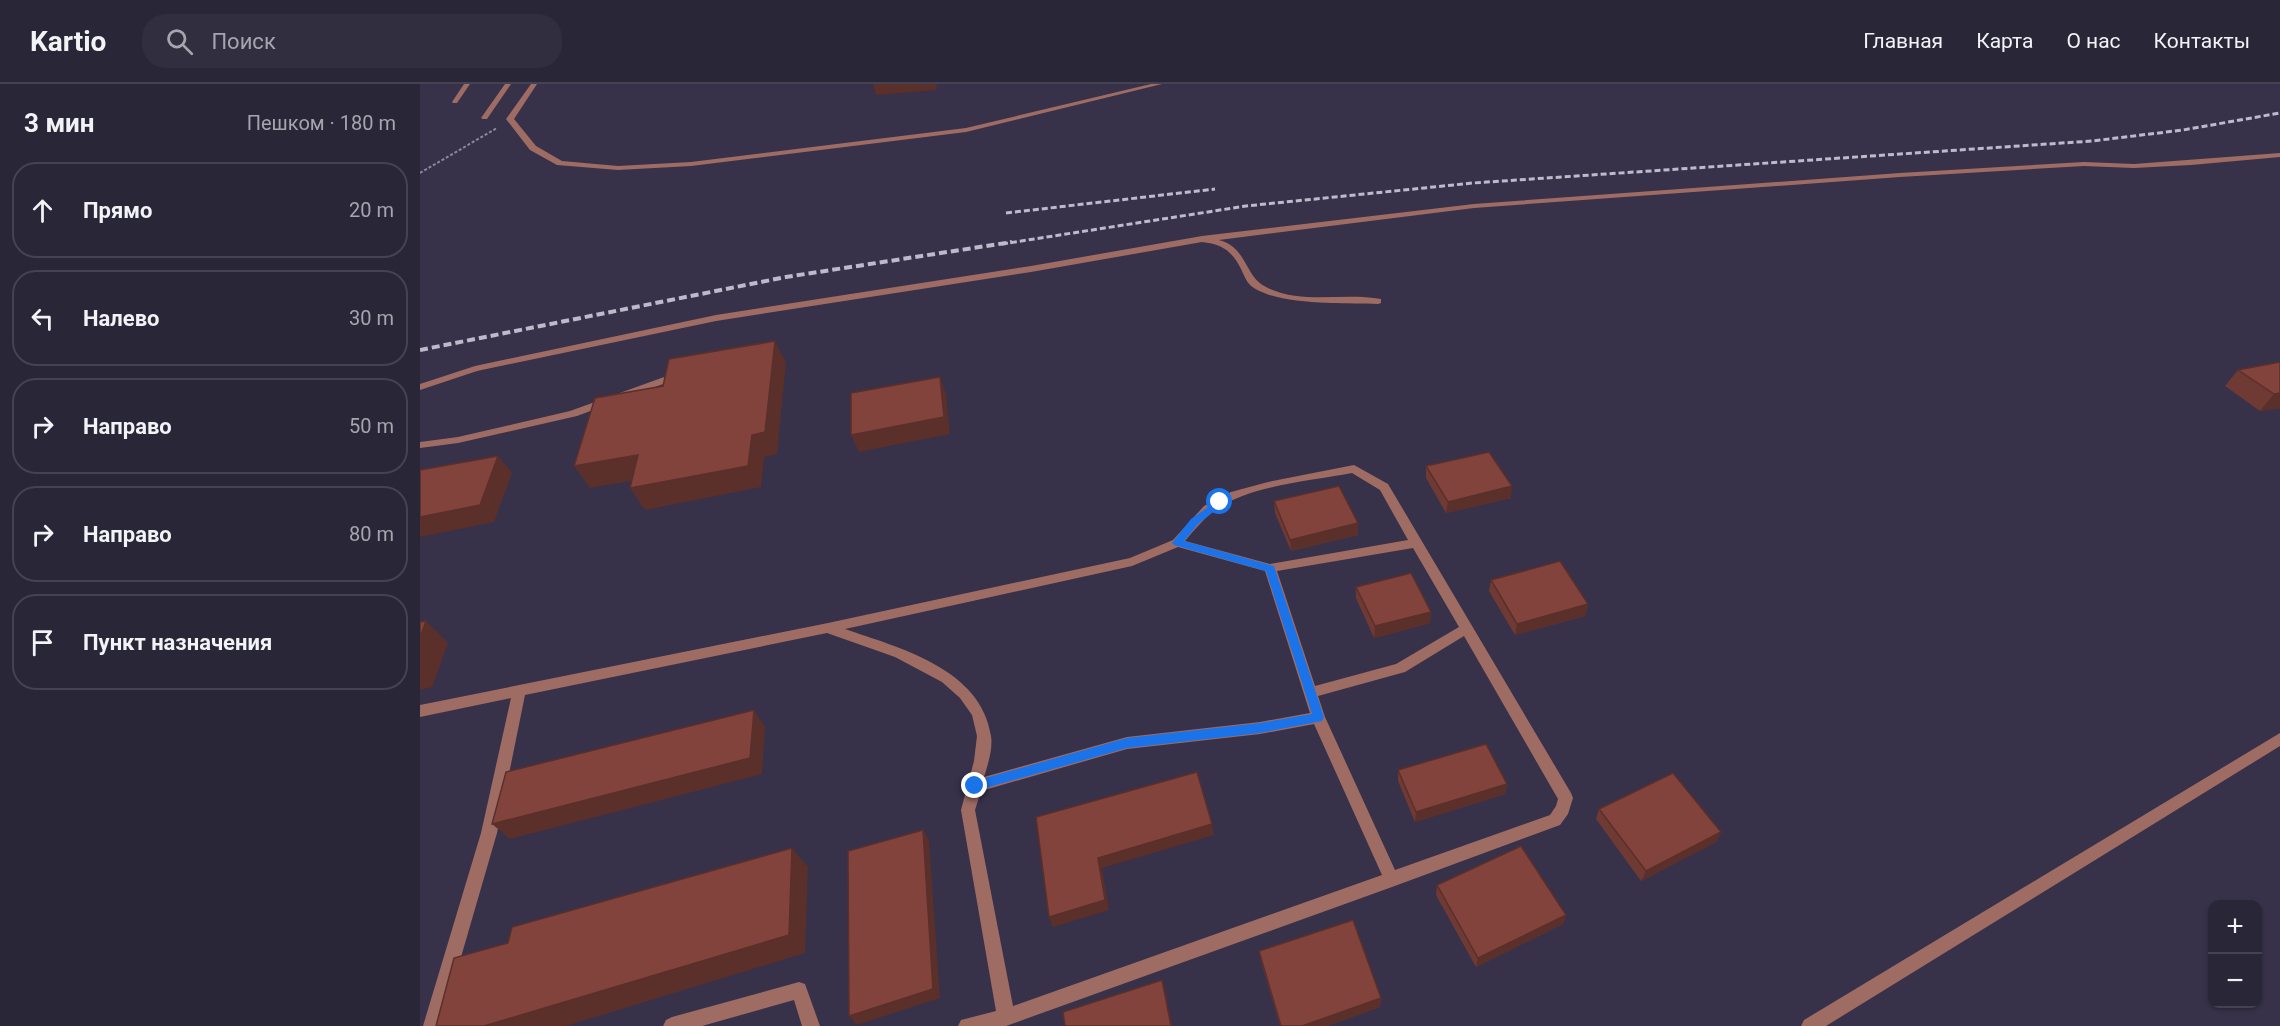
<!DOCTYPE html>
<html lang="ru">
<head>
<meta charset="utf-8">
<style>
	:root { --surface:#292638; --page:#312e40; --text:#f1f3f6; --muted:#a5a5ae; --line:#454353 }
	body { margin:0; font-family:Roboto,sans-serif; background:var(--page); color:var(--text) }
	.controls { position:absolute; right:18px; bottom:18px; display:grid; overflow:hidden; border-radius:12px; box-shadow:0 2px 4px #0004 }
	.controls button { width:54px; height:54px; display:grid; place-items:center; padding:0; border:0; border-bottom:2px solid var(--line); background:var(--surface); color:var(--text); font:30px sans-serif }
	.stop { position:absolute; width:18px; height:18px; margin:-14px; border:4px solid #1a73e8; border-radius:50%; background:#fff }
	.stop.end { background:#1a73e8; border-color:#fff; box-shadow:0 2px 6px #0008 }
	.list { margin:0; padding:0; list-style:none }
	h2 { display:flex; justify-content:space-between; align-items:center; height:78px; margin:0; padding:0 24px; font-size:26px }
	h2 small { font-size:20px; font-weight:400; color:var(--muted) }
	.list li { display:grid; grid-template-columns:39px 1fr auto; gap:18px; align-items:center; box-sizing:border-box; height:96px; margin:0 12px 12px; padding:0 12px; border:2px solid var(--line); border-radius:24px }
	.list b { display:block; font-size:22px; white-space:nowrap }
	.list em { font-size:20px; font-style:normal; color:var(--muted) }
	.icon { flex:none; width:33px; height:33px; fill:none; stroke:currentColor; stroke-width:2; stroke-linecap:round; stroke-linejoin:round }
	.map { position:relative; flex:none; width:1860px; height:942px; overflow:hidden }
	header { display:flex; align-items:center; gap:36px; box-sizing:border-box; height:84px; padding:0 30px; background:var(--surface); border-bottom:2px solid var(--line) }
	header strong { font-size:28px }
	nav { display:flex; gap:33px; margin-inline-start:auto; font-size:21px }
	.search { width:420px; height:54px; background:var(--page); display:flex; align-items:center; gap:15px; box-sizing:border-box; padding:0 21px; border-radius:24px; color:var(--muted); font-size:22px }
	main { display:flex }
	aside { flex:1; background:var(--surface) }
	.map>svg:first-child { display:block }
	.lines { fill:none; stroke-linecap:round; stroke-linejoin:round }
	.path { stroke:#8c889c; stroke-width:2; stroke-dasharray:3 2; stroke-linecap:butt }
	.lane { fill:#9f6c64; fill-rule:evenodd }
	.street { fill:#9f6c64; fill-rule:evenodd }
	.rail-far1 { stroke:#bebacc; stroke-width:3; stroke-dasharray:6 3; stroke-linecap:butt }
	.rail { stroke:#bebacc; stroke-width:4; stroke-dasharray:8 4; stroke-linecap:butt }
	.wall { fill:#703a34 }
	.shaded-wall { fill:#5b2f2a }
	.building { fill:#82433c; stroke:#5b2f2a; stroke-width:1.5 }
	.route { fill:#1a73e8 }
</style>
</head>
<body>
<header>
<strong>Kartio</strong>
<div class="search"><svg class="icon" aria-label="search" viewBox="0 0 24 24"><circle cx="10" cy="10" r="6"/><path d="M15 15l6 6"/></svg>Поиск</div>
<nav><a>Главная</a><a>Карта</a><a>О нас</a><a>Контакты</a></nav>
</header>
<main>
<aside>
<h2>3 мин<small>Пешком · 180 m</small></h2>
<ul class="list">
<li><svg class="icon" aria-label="ahead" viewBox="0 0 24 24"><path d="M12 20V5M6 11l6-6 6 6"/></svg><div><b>Прямо</b></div><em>20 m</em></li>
<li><svg class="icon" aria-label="left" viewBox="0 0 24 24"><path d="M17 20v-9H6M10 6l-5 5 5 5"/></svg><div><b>Налево</b></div><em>30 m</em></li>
<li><svg class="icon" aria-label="right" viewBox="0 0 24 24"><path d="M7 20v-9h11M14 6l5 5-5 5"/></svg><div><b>Направо</b></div><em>50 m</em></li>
<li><svg class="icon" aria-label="right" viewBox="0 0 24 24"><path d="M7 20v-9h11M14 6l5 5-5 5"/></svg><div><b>Направо</b></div><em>80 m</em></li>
<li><svg class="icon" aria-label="arrive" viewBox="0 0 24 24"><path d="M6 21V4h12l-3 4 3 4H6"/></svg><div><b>Пункт назначения</b></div></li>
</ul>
</aside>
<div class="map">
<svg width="1860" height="942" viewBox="0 0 1860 942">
	<rect width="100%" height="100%" fill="#37324a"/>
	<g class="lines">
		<!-- path -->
		<path class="path" d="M0,89L77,44"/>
		<!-- lane -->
		<path class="lane" d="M44,0H50L37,19H33L32,18Z
			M85,0H91L67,35H63L61,34Z
			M111,0H117L94,35L116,62L142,77L198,82L271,78L546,44L731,0H742L546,48L271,82L198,86L137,81L110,66L86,35Z
			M1860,69V73L1771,81L1714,84L1664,82L1480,93L1054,124L799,156C828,164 824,192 846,203C881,221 924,208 961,215V219L958,220C927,219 854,222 830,201C826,197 824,191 821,185C812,167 802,160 782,158L611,188L296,237L57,287L0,306V300L55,282L296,231L611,182L782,152L1054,120L1480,89L1664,78L1714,80Z
			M258,288L263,291L262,293L157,332L38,359L0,364V358L38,353L150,327Z
			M1860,649V662L1406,942H1381L1384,936Z"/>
		<!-- street -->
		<path class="street" d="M934,381L968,400L1151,709L1153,714L1148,730L1140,741L972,803L586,942H538L541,936L576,927L541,726L554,677L557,652L552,631L540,614L522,598L475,573L407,549L105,611L77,749L21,942H3L61,749L91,614L0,633V621L408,539L710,474L753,456L784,422L811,408L848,398ZM932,389L960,406L988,456L850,480L765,457C775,445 785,433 798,424C833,401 891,397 932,389ZM758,463L845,487L890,629L840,638L707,653L564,693C568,680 573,665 571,652C561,584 479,564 425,545L712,482ZM993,464L1039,543L976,580L895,602L857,487ZM1044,552L1138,715L1136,722L1130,731L975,786L905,633L898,612L985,588ZM894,640L962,791L593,922L555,726L561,707L707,665L840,650Z
			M379,898L385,900L400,942H382L374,916L282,942H243L246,936L252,933Z"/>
		<!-- rail-far1 -->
		<path class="rail-far1" d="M586,129L795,105
			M582,160L826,122L1053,99L1672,57L1763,46L1860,29"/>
		<!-- rail -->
		<path class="rail" d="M0,266L366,193L592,158"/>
	</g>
	<!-- wall -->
	<path class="wall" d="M1860,278V324L1840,327L1805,302L1818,286Z
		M1006,382L1091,414L1026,429L1006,394Z
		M854,417L938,451L871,467L855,429Z
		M1071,496L1168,520L1165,532L1095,551L1069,507Z
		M936,503L1011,528L1010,539L954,554L936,514Z
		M978,686L1087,700L1085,710L995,738L978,697Z
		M1179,725L1301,748L1296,758L1221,797L1176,735Z
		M1017,801L1146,831L1143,840L1056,883L1016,811Z
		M839,867L961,914L960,923L907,942H860L841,877Z"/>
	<!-- shaded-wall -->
	<path class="shaded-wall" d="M453,0H517L516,6L456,11Z
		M355,257L366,279L357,370L344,373L341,403L225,426L210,404Z
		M520,293L526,310L530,350L439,368L431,351Z
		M1860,309V324L1840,327L1854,310Z
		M218,371L232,393L170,404L154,382Z
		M78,372L92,389L74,438L0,453V433Z
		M1092,402L1091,414L1026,429L1028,418Z
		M938,439V451L871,467L870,456Z
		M1168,520L1165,532L1095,551L1097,540Z
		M1011,528L1010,539L954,554L955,542Z
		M6,537L28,559L12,603L0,606V554Z
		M334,626L345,643L342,690L90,755L72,740Z
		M1087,700L1085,710L995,738L996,728Z
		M792,740L794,751L682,784L689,826L633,843L629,833L678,774Z
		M503,746L509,756L520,914L437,941L429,932Z
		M1301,748L1296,758L1221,797L1226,787Z
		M372,764L388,783L385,869L146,942H64Z
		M1146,831L1143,840L1056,883L1058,874Z
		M742,896L745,905L752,942H751Z
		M961,914L960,923L907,942H882Z"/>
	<!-- building -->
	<path class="building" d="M355,257L345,348L332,351L328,382L210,404L218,371L154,382L175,314L243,302L249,275Z
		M1860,278V309L1854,310L1818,286Z
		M520,293L524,333L431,351V309Z
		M1069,368L1092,402L1028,418L1006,382Z
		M78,372L60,421L0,433V386Z
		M919,402L938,439L870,456L854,417Z
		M1140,477L1168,520L1097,540L1071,496Z
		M991,489L1011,528L955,542L936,503Z
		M6,537L0,554V538Z
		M334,626L330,674L72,740L86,688Z
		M1066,660L1087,700L996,728L978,686Z
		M777,688L792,740L678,774L685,816L629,833L616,733Z
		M1253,689L1301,748L1226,787L1179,725Z
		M503,746L513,905L429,932L428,767Z
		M1101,762L1146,831L1058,874L1017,801Z
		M372,764L369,851L64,942H16L34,874L88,859L92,843Z
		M933,836L961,914L882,942H861L839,867Z
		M742,896L751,942H645L643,928Z"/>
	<!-- route -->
	<path class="route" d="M800,415L804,418L803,420L778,440L764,457L854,482L904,633L902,637L840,649L707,664L555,707L551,706V698L555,697L707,654L840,639L892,630L846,487L754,461L752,459L771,435Z"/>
</svg>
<div class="controls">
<button>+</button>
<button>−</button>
</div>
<div class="stop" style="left:800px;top:418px"></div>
<div class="stop end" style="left:555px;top:702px"></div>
</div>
</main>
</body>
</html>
